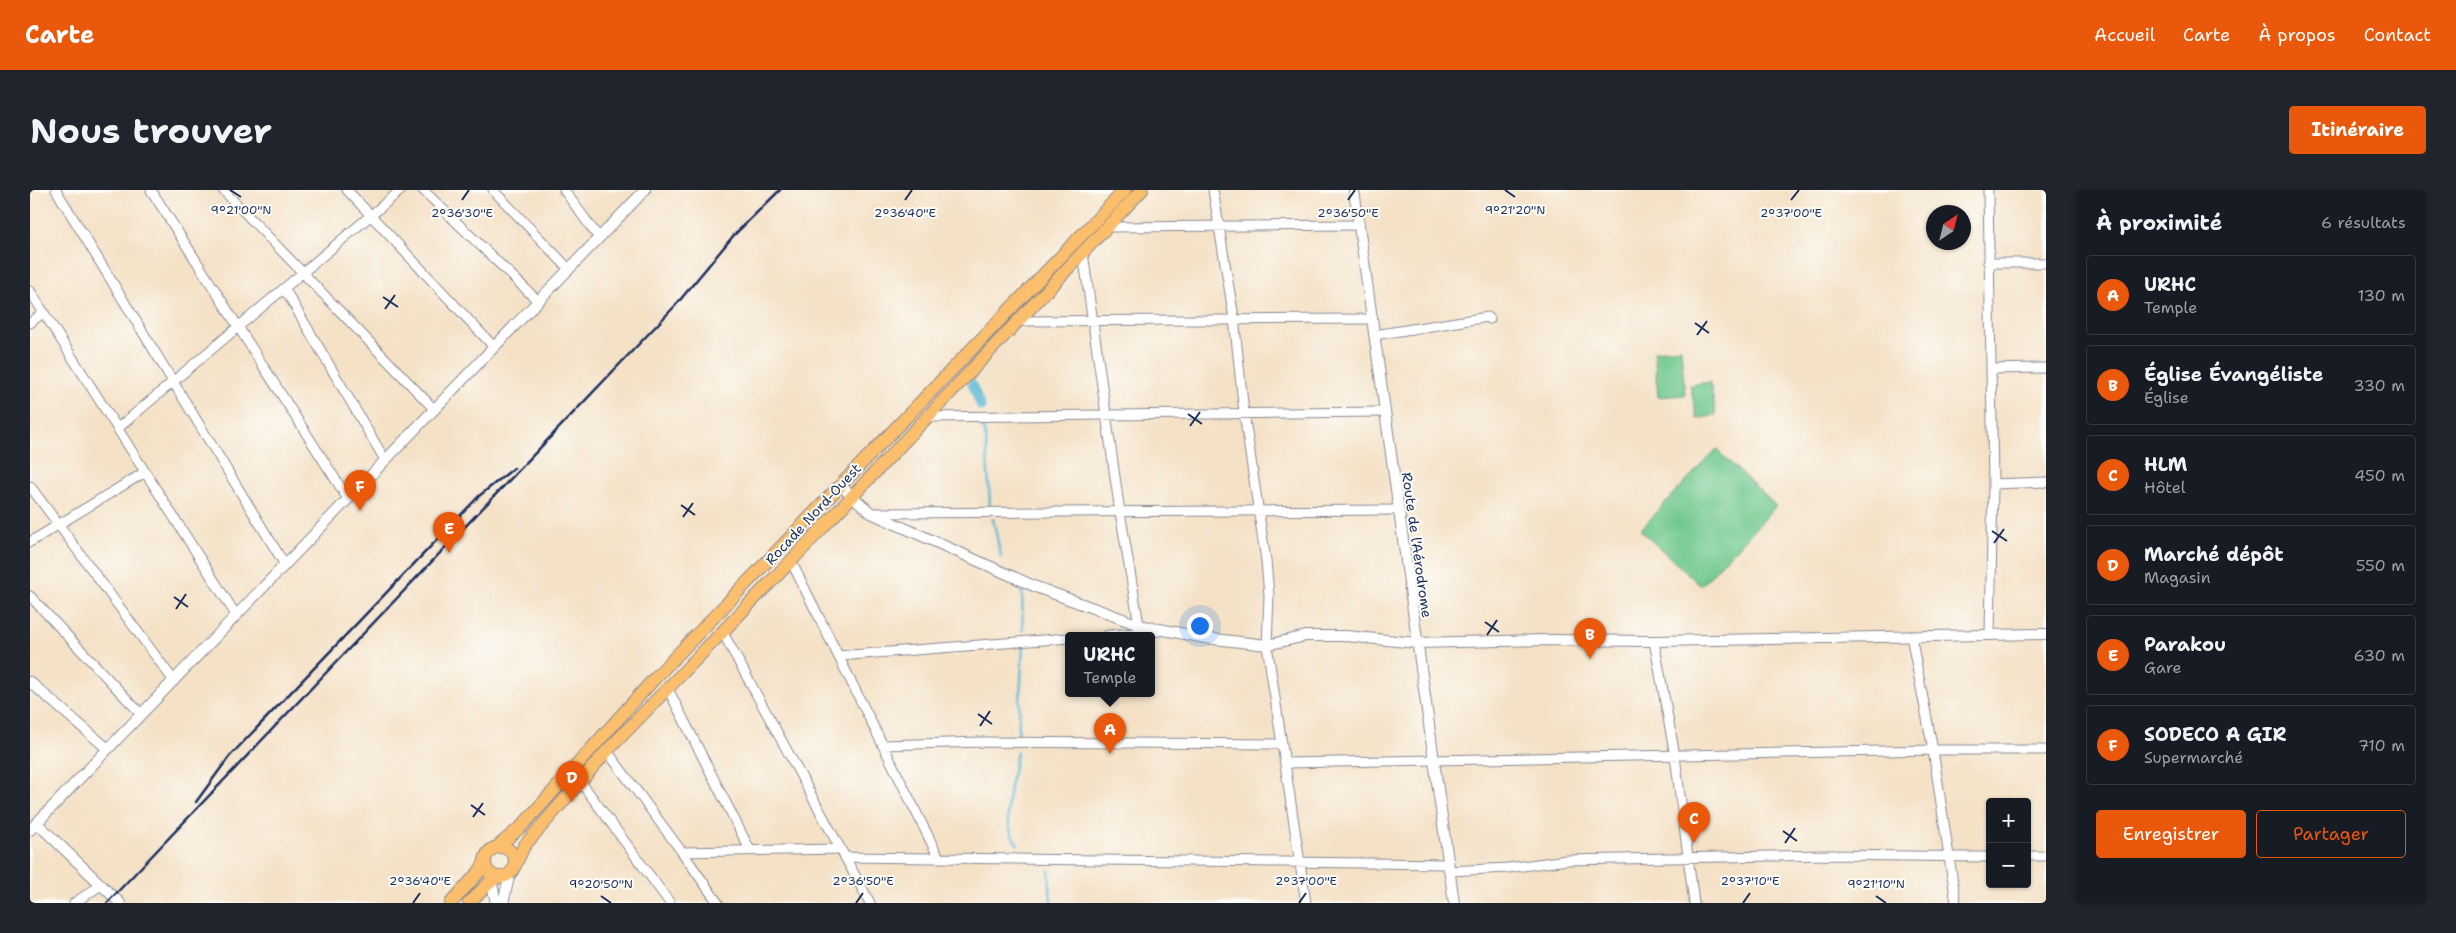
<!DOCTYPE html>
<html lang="fr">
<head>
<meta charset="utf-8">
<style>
	:root { --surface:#171b24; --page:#20242c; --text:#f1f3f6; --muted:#9ea1a6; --line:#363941; --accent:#ea580c }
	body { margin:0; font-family:"Shantell Sans",sans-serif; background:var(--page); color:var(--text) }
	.controls { position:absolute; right:15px; bottom:15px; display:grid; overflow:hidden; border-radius:5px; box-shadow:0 1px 4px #0004 }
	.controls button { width:45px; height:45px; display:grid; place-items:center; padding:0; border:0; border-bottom:1px solid var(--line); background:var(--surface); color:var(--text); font:25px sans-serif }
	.compass { position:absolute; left:1896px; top:15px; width:45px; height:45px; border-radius:50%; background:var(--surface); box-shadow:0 1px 4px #0004; rotate:35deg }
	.you { position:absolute; left:1169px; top:435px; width:18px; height:18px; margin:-12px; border:4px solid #fff; border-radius:50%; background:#1a73e8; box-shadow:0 0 0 8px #1a73e833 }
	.badge { display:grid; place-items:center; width:32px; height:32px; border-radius:50%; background:var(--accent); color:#fff; font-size:16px; font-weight:700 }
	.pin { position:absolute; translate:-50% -41px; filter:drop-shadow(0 1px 2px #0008) }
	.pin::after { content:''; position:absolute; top:26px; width:18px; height:15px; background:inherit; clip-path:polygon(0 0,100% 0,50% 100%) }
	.popup { position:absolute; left:1035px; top:442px; width:90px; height:65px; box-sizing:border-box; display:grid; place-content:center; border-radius:5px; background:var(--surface); filter:drop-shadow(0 1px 4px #0005); font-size:16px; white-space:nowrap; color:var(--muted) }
	.popup b { font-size:19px; color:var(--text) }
	.popup::after { content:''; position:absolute; left:50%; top:100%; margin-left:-10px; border:10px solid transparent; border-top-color:var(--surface) }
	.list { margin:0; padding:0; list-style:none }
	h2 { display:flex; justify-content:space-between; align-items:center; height:65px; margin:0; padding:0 20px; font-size:21px }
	h2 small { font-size:16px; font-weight:400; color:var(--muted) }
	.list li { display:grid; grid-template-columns:32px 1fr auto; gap:15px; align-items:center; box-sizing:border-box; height:80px; margin:0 10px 10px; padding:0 10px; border:1px solid var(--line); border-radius:5px }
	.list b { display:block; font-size:19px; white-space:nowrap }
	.list p { margin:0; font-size:16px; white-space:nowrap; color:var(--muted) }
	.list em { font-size:16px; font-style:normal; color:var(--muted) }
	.actions { display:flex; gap:10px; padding:15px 20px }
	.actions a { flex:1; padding:11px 0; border:1px solid var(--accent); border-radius:5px; text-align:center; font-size:18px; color:var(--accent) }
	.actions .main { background:var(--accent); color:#fff }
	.map { position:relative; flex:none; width:2016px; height:713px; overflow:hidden; border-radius:5px }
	header { display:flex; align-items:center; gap:30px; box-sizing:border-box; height:70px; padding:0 25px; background:var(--accent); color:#fff }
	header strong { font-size:24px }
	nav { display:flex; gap:28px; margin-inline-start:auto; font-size:18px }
	.intro { display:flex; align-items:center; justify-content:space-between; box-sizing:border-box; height:120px; padding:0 30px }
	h1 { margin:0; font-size:35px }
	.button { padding:12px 22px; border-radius:5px; background:var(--accent); color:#fff; font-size:18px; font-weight:700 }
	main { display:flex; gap:30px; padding:0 30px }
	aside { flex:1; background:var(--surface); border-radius:5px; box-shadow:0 1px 4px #0004 }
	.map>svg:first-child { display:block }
	.green { fill:#6fc88e; stroke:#457c76 }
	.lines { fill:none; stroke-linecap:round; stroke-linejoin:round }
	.stream { stroke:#54b5d3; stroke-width:2.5 }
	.canal { stroke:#54b5d3; stroke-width:9 }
	.minor-casing { stroke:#888892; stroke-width:11 }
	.tertiary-casing { stroke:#888892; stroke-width:12 }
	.primary-casing { stroke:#888892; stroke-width:14 }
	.minor { stroke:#fff; stroke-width:9 }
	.tertiary { stroke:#fff; stroke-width:10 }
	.primary { stroke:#fabe6d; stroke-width:12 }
	.rail { stroke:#1b2f5e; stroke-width:2.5 }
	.ticks { fill:none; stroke:#1b2f5e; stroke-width:2 }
	.labels { text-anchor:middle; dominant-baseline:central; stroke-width:4; stroke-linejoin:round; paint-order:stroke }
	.street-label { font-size:14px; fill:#1b2f5e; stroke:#fdfcf7 }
	.ticks-label { font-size:12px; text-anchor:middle; fill:#1b2f5e; stroke:#fdfcf7; stroke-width:4; stroke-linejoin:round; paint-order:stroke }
</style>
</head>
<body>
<header>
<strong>Carte</strong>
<nav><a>Accueil</a><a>Carte</a><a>À propos</a><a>Contact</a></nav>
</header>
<div class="intro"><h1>Nous trouver</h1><a class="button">Itinéraire</a></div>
<main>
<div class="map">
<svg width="2016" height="713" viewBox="0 0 2016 713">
	<rect width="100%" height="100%" fill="#fdfcf7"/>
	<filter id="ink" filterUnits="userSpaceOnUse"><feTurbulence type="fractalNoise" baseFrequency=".02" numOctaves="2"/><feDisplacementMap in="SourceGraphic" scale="10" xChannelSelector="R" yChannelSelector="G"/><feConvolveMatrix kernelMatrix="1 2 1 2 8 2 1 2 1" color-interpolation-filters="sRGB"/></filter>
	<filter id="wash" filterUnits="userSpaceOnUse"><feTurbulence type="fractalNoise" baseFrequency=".0096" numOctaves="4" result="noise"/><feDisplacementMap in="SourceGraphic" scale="20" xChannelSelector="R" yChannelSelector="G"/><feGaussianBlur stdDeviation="1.12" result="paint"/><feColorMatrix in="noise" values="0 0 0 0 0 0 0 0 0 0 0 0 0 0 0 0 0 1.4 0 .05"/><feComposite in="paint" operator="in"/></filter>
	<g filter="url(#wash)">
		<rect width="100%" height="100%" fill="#f4e1c6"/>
		<!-- green -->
		<path class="green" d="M1651,158L1655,205L1628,207L1624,161Z
			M1680,192L1686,225L1667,229L1660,195Z
			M1686,259L1746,316L1671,396L1610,340Z"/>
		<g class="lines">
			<!-- stream -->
			<path class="stream" d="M951,231L956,249L960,315
				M963,329L971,367
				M992,401L993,441
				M988,546L993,454
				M987,562C982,592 968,628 988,655
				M1019,680L1021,713"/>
			<!-- canal -->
			<path class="canal" d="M942,194L951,217"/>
		</g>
	</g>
	<g filter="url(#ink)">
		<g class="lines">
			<defs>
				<path id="minor" d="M26,0L255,375
					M121,0L318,309
					M193,0L404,219
					M317,0L464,157
					M393,0L508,111
					M463,0L539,79
					M534,0L569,48
					M1183,0L1204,128L1214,223L1236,371L1239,405L1237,455L1276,713
					M1958,0L1963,294L1960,444
					M1078,37L1328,35
					M1053,63L1090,322L1109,435
					M1958,73H2016
					M254,98L355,270
					M0,101L206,425
					M989,131L1342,129
					M0,133L14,122
					M1344,145L1458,127L1460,129
					M1962,179L2016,178
					M896,227L1355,222
					M88,238L371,0
					M1963,294L2016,292
					M0,296L144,491
					M841,323L1369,320
					M0,352L115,282
					M761,371L909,668
					M0,406L111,524
					M692,441L840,713
					M1078,445L1130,441
					M1881,446L1903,560L1926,713
					M1624,451L1645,566L1664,713
					M808,466L1039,448
					M637,497L720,660
					M853,555L951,552L1251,554
					M577,561L652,662L688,713
					M1256,573L1903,560H2016
					M550,591L640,713
					M652,662L811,659
					M1997,666H2016
					M815,667L1418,674
					M1419,681L1478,678L1537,670L1798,665L1960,667
					M44,713L71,695"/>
				<path id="tertiary" d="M1324,0L1424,713
					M811,296L841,323L1006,397L1109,435L1175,448L1237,455L1276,446H1316L1387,453L1515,450L1624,451L2016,444
					M0,492L78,559
					M7,633L90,713
					M0,640L615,0
					M460,684L466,713
					M473,713L480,683"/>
				<path id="primary" d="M455 672a15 15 0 1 1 30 0a15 15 0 1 1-30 0Z
					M467,657L492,636L625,488L1095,0
					M485,676L494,656L577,561L761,371L1112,0
					M421,713L449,682L455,672
					M439,713L460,692L468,687"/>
			</defs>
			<!-- minor casing -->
			<use href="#minor" class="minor-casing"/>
			<!-- tertiary casing -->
			<use href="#tertiary" class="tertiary-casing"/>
			<!-- primary casing -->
			<use href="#primary" class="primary-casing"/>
			<!-- minor -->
			<use href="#minor" class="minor"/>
			<!-- tertiary -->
			<use href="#tertiary" class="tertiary"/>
			<!-- primary -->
			<use href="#primary" class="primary"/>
			<!-- rail -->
			<path class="rail" d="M166,612L199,567L449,306L484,278
				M77,713L645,116L704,45L750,0"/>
		</g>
	</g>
	<!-- ticks -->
	<path class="ticks" d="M200,0L211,7M1475,0L1485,7M432,10L439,0M875,10L882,0M1318,10L1325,0M1761,10L1769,0M353,107L368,117M355,119L365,105M1665,133L1679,143M1667,145L1677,131M1158,224L1172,234M1160,236L1170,222M651,315L665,325M653,327L663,313M1962,341L1977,351M1964,353L1974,339M144,407L158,417M146,419L156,404M1455,432L1469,442M1457,445L1467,430M948,524L962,534M950,536L960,521M441,615L455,625M443,627L453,613M1753,641L1767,651M1755,653L1765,638M571,706L581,713M1846,706L1856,713M383,713L390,703M826,713L833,703M1269,713L1276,703M1713,713L1720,703"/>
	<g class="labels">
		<!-- street labels -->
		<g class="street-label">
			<text transform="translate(783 324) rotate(-47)">Rocade Nord-Ouest</text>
			<text transform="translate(1387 355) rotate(82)">Route de l'Aérodrome</text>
		</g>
	</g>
	<g class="ticks-label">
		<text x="211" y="24">9°21'00"N</text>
		<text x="1485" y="24">9°21'20"N</text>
		<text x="432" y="27">2°36'30"E</text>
		<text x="875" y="27">2°36'40"E</text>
		<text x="1318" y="27">2°36'50"E</text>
		<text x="1761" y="27">2°37'00"E</text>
		<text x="390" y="695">2°36'40"E</text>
		<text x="833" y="695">2°36'50"E</text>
		<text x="1276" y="695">2°37'00"E</text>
		<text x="1720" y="695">2°37'10"E</text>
		<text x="571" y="698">9°20'50"N</text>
		<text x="1846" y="698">9°21'10"N</text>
	</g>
</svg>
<div class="controls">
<button>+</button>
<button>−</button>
</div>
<svg class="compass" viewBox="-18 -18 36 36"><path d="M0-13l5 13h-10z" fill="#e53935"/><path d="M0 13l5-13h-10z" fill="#9ea1a6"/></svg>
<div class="you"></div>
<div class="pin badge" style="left:1080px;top:564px">A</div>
<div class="popup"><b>URHC</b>Temple</div>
<div class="pin badge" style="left:1560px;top:469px">B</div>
<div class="pin badge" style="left:1664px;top:653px">C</div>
<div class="pin badge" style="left:542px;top:612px">D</div>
<div class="pin badge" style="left:419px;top:363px">E</div>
<div class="pin badge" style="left:330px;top:321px">F</div>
</div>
<aside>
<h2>À proximité<small>6 résultats</small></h2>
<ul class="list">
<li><span class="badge">A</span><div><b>URHC</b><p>Temple</p></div><em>130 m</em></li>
<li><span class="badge">B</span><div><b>Église Évangéliste</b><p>Église</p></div><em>330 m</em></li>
<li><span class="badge">C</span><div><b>HLM</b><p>Hôtel</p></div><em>450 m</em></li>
<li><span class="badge">D</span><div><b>Marché dépôt</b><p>Magasin</p></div><em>550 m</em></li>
<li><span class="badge">E</span><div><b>Parakou</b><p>Gare</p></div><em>630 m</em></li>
<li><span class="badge">F</span><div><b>SODECO A GIR</b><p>Supermarché</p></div><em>710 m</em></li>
</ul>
<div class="actions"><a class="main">Enregistrer</a><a>Partager</a></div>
</aside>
</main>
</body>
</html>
